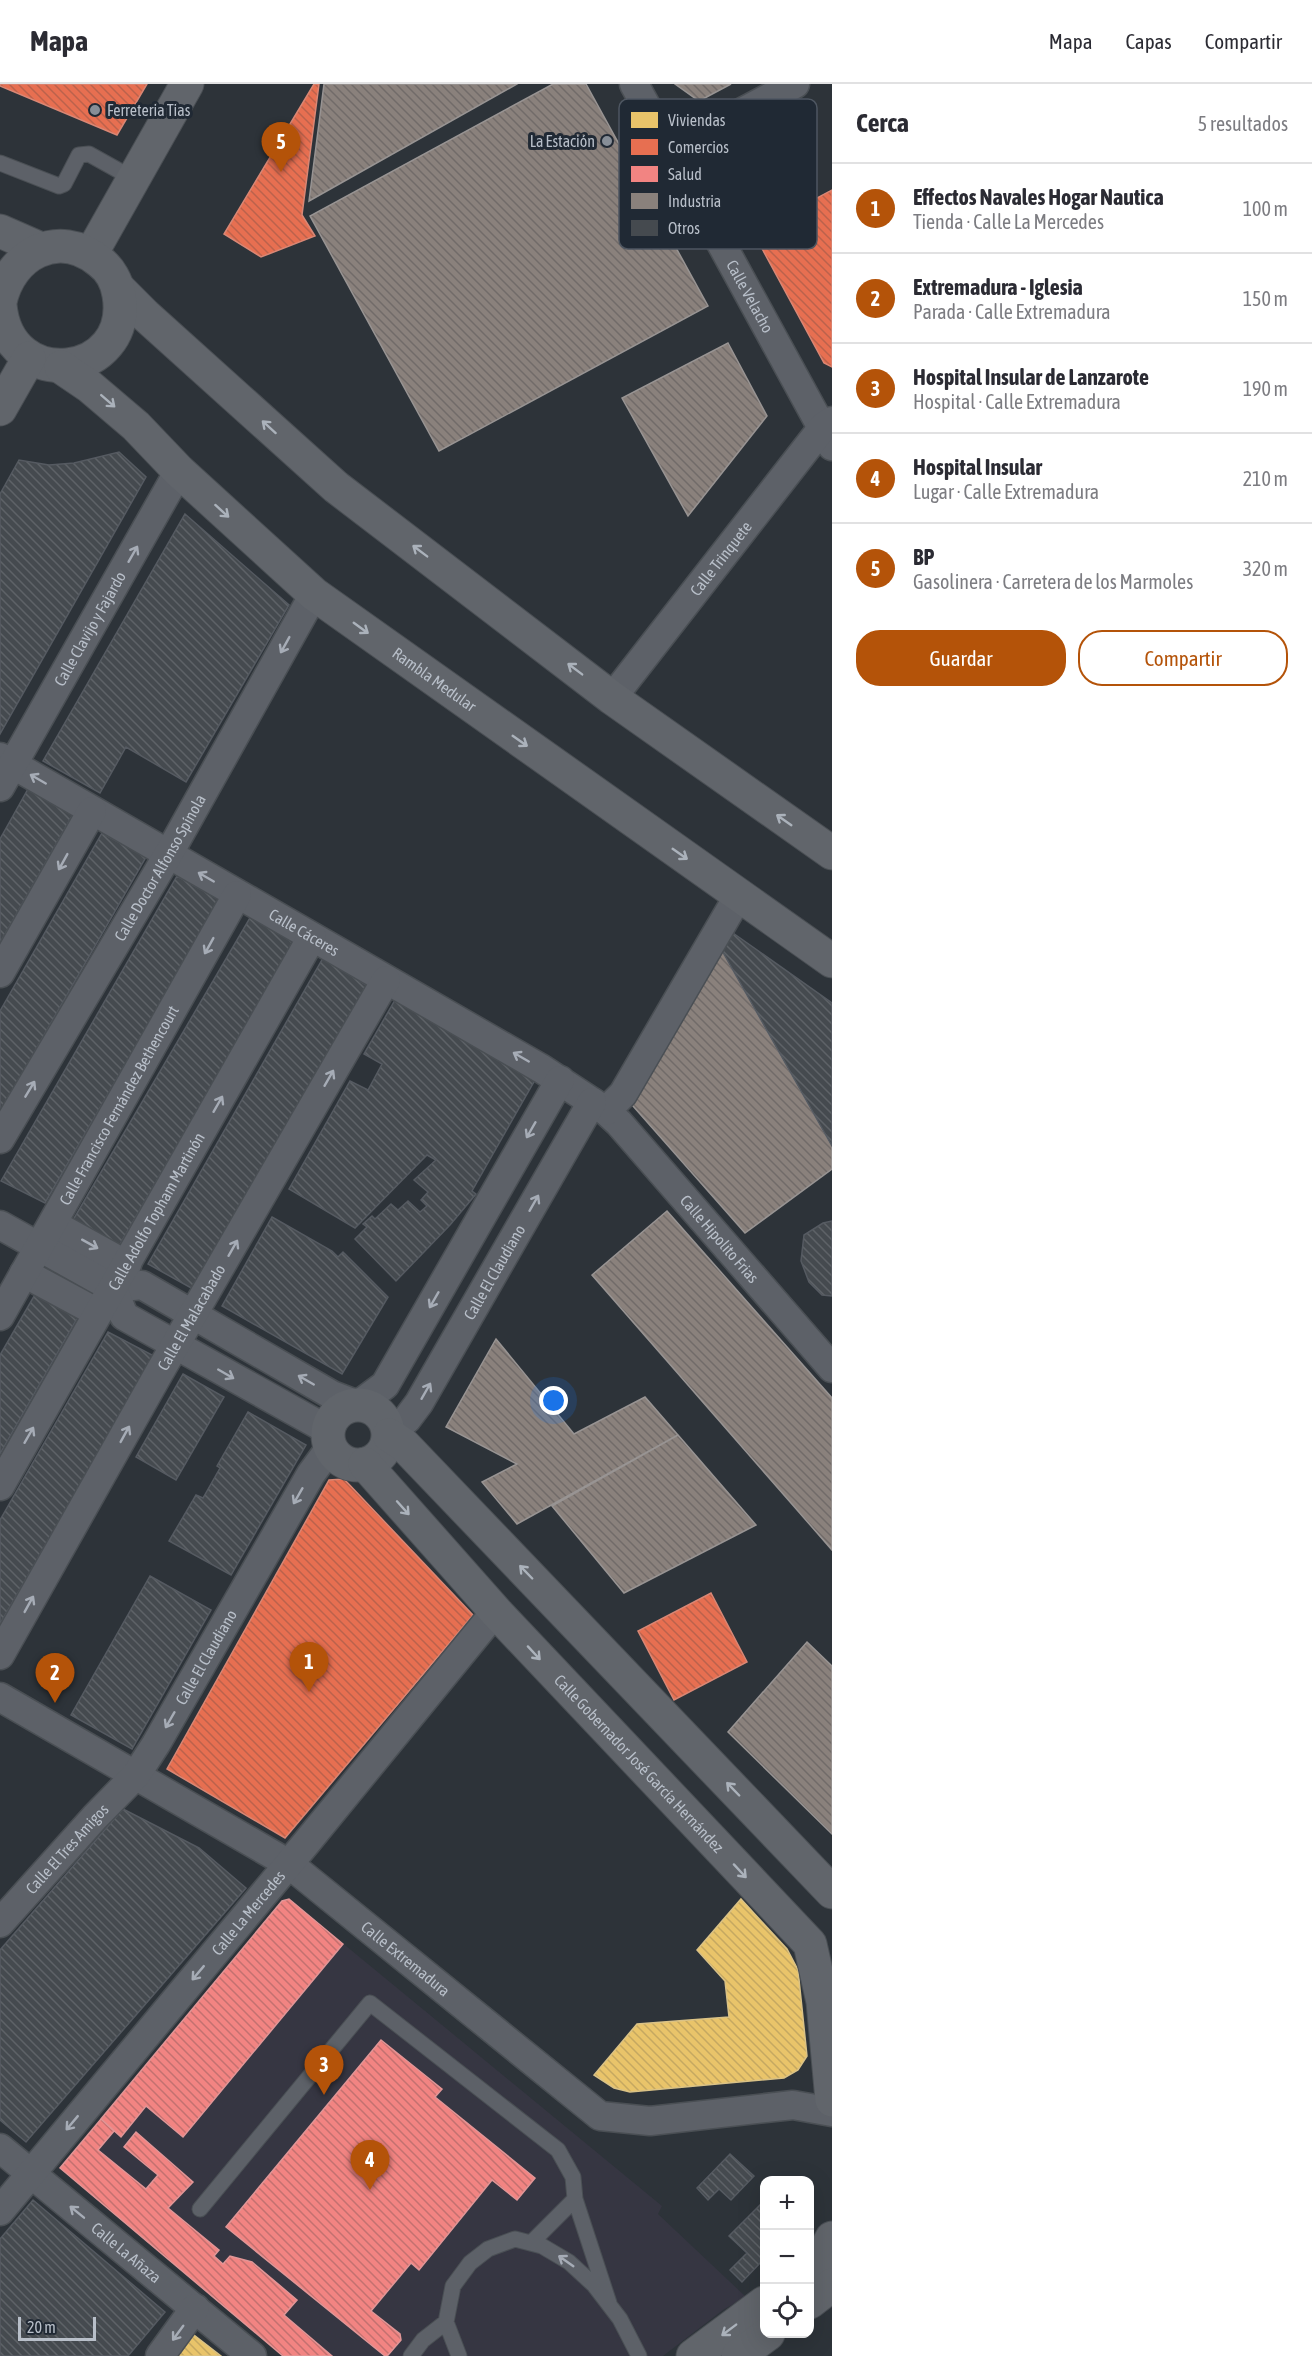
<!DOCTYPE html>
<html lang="es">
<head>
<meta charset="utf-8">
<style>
	:root { --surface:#fff; --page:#f2f2f3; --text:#2b2b33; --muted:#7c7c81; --line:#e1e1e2; --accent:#b45309 }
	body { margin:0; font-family:"Asap Condensed",sans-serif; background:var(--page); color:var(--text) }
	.controls { position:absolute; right:18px; bottom:18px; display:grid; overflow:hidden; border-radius:12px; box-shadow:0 6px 24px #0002 }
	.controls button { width:54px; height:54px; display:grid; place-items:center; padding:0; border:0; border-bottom:2px solid var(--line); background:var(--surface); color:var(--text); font:30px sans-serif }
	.scale { position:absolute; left:18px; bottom:15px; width:78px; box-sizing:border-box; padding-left:6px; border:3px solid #b8bfc9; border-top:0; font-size:16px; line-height:21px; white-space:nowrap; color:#b8bfc9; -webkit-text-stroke:4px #202934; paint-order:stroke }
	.you { position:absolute; left:554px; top:1317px; width:21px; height:21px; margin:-15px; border:4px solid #fff; border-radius:50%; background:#1a73e8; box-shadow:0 0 0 9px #1a73e833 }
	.badge { display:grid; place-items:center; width:39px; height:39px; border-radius:50%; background:var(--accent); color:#fff; font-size:20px; font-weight:700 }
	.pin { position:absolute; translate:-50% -50px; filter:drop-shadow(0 2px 3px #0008) }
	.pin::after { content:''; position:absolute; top:32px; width:21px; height:18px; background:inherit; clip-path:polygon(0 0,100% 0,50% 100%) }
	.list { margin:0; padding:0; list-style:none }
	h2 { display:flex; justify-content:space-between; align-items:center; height:78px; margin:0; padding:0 24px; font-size:26px }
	h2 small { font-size:20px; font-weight:400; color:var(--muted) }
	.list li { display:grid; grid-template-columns:39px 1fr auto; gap:18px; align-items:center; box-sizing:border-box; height:90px; padding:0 24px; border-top:2px solid var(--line) }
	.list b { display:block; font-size:22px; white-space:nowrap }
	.list p { margin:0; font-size:20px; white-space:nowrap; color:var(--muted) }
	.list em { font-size:20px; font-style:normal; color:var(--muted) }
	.actions { display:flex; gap:12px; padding:18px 24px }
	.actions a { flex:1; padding:14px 0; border:2px solid var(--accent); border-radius:24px; text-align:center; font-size:21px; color:var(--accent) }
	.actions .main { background:var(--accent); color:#fff }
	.icon { flex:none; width:33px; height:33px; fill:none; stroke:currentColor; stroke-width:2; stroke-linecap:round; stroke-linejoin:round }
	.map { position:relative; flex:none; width:832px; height:2272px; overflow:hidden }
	header { display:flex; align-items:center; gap:36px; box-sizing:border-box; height:84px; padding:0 30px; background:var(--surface); border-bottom:2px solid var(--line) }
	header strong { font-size:28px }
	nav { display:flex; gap:33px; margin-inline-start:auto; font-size:21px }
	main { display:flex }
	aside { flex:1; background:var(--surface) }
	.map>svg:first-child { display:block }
	.medical { fill:#363642 }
	.homes { fill:url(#homes-back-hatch); stroke:#dac286; stroke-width:1.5 }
	.shops { fill:url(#shops-back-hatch); stroke:#d98775; stroke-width:1.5 }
	.health { fill:url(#health-back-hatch); stroke:#e19697; stroke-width:1.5 }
	.industry { fill:url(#industry-back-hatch); stroke:#989493; stroke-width:1.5 }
	.building { fill:url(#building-back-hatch); stroke:#555a61; stroke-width:1.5 }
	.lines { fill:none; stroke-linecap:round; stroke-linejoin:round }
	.lane-casing { stroke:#4a4f54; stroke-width:17 }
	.street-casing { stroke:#4a4f54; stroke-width:31 }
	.secondary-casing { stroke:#4a4f54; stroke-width:35 }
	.lane { stroke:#5d6168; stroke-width:15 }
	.street { stroke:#5d6168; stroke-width:28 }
	.secondary { stroke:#61656b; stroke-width:33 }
	.oneway { stroke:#abb2bb }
	.oneway2 { stroke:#a6acb6 }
	.poi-dot { fill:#878e97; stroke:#202934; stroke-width:2 }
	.labels { text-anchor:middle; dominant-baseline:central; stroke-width:6; stroke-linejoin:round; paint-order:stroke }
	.poi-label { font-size:16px; fill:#b8bfc9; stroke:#202934; text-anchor:start }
	.street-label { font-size:16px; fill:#b8bfc9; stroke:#202934 }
	.key { fill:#202934; stroke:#4e5661; stroke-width:1.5 }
	.key-label { font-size:16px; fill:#b8bfc9 }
</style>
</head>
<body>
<header>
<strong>Mapa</strong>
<nav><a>Mapa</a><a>Capas</a><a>Compartir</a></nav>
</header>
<main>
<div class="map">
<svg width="832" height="2272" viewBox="0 0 832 2272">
	<defs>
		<pattern id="homes-back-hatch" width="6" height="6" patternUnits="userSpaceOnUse" patternTransform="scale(1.5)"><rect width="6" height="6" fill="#e9c46a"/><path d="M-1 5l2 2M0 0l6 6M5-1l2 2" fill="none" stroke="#c5a861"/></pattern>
		<pattern id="shops-back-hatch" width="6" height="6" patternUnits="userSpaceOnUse" patternTransform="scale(1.5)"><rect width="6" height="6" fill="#e76f51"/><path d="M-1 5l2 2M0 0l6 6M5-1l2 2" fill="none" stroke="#bb624c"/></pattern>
		<pattern id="health-back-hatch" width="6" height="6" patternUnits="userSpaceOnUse" patternTransform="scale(1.5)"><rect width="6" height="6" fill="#f28482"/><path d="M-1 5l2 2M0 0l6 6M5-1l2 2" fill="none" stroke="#c37170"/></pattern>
		<pattern id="industry-back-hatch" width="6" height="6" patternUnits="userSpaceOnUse" patternTransform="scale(1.5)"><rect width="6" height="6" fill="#8a817c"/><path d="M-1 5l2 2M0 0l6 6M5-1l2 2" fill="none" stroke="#716b69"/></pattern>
		<pattern id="building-back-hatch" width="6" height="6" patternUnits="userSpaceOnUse" patternTransform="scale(1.5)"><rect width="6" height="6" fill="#454a4f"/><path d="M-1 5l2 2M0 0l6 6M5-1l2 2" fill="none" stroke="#5e6267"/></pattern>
	</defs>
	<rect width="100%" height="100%" fill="#2d3339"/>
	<!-- medical -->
	<path class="medical" d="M289,1815L662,2122L658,2130L746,2213L723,2226L663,2272H288L60,2084L282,1817Z"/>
	<!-- homes -->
	<path class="homes" d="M741,1815L787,1865L798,1886L807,1972L798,1986L784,1994L630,2008L614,2004L594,1991L637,1940L729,1933L725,1897L697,1866Z
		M194,2251L221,2272H177Z"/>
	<!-- shops -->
	<path class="shops" d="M0,0H147L117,51L0,2Z
		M314,0H319L302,131L315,152L261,173L224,150Z
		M832,106V283L824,279L753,148Z
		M344,1395L473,1531L285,1754L167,1685L329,1396Z
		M711,1509L747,1578L674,1616L638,1547Z"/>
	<!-- health -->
	<path class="health" d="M289,1815L343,1860L183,2053L146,2022L121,2053L101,2035L282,1817Z
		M381,1956L442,2005L435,2013L535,2094L517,2116L492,2096L419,2186L411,2179L371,2227L400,2250L401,2256L388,2271L385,2272L226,2143Z
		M101,2035L114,2047L98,2066L146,2105L158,2091L124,2063L136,2048L193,2098L168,2124L219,2166L214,2172L223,2180L230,2172L252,2178L297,2216L284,2231L332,2272H283L60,2084Z"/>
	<!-- industry -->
	<path class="industry" d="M324,0H517L309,117Z
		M553,0H586L708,222L439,367L310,132Z
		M675,0H731L699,17Z
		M728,259L767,332L688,432L622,314Z
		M720,863L832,1062V1085L745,1149L632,1021Z
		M667,1127L832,1314V1466L592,1191Z
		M496,1255L574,1350L645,1313L678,1351L517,1440L482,1398L517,1380L446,1343Z
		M678,1351L756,1441L624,1509L552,1422Z
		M807,1558L832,1582V1750L728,1648Z"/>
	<!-- building -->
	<path class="building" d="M119,368L146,393L0,650V410L19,376L49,381L74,379Z
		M185,430L289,521L186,698L126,663L100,709L43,677Z
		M28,705L73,730L0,859V755Z
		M102,749L146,773L0,1028V927Z
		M177,792L220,816L45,1119L1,1097Z
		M251,832L294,859L119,1162L73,1136Z
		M733,849L832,919V1062L720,863Z
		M323,874L368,902L193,1205L148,1180Z
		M395,916L535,996L472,1107L476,1110L450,1141L396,1197L355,1155L367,1143L363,1140L372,1132L375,1135L391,1120L398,1126L408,1117L420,1128L427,1122L421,1116L428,1108L414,1096L436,1076L427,1071L355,1144L289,1105L350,997L368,1006L382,980L364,970Z
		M272,1133L332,1167L338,1173L343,1168L388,1213L342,1290L222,1222Z
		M832,1137V1212L822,1211L809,1198L801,1177L804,1151L823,1139Z
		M37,1207L79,1231L0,1370V1271Z
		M108,1248L154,1272L0,1540V1436Z
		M183,1290L224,1313L176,1396L136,1373Z
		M248,1328L306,1361L231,1491L169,1457L196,1411L203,1414L220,1384L217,1382Z
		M150,1492L211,1526L132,1665L71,1631Z
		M123,1725L199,1764L246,1804L26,2058L0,2036V1866Z
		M730,2070L754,2092L731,2116L719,2105L708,2116L697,2104Z
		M33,2116L165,2228L128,2272H0V2155Z
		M763,2118L764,2175L742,2198L730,2186L747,2169L729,2152Z"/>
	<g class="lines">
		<defs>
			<path id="lane" d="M0,79L59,102L64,100L79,71L89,70L132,94
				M200,2125L370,1919L558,2066L573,2093L575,2115L609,2219
				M531,2159L575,2115
				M446,2238L459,2272
				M411,2272L423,2256L446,2238L453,2202L470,2179L488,2165L515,2155L542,2162L569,2178L594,2201L620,2235L639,2272"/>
			<g id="street">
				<path id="s1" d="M634,0L832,362"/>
				<path d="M671,66L795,0"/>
				<path id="s2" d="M612,614L823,343L832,337"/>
				<path id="s3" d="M0,673L542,985L606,1027L619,1039L832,1284"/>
				<path id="s4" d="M0,703L179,387"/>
				<path d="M0,889L92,727"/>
				<path d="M606,1027L623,1010L739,811"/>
				<path id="s5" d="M0,1055L168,771L314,510"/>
				<path d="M53,1140L127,1181"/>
				<path d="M0,1141L113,1204L142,1201L332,1311L358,1321L385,1301L560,996"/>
				<path d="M24,1189L98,1229"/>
				<path d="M113,1204L124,1232L328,1346"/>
				<path id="s6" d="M0,1232L237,811"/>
				<path id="s7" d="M389,1351L407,1335L419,1319L592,1018"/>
				<path id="s8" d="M0,1402L312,853"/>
				<path id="s9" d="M0,1571L159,1289L386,896"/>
				<path id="s10" d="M0,1613L289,1780L600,2032L650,2037L793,2021L832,2028"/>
				<path id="s11" d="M0,1839L95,1733L136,1691L156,1660L311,1390L330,1364"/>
				<path id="s12" d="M0,2064L252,2272"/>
				<path id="s13" d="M0,2127L307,1758L487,1538L498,1530"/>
				<path d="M160,2272L195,2224"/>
			</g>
			<g id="secondary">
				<path d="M0,147L41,165"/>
				<path d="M91,170L187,0"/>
				<path d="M118,204L145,231L336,403L612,614L832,769"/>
				<path d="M0,218C10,170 58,144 99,177C110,185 117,198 119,211C133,294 8,311 0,221"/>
				<path id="s14" d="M61,283L89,302L136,342L179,387L314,510L832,877"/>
				<path d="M0,325L29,274"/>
				<circle cx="358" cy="1351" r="30"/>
				<path d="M389,1351L404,1361L832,1808"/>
				<path id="s15" d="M365,1380L498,1530L810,1860L823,1918L832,2016"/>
				<path d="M810,2184L821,2174L832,2154"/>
				<path d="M810,2218L832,2201"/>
				<path d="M693,2272L764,2219"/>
				<path d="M738,2272L768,2250"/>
			</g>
		</defs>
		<!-- lane casing -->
		<use href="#lane" class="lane-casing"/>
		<!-- street casing -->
		<use href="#street" class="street-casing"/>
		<!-- secondary casing -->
		<use href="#secondary" class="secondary-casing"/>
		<!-- lane -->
		<use href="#lane" class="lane"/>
		<!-- street -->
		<use href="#street" class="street"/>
		<!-- secondary -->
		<use href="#secondary" class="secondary"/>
	</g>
	<!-- one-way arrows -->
	<defs><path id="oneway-shaft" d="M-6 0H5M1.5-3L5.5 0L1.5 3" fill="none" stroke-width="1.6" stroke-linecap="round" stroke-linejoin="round" transform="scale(1.5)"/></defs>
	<g class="oneway">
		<use href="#oneway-shaft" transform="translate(108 317) rotate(41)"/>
		<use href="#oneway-shaft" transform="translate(269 343) rotate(-138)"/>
		<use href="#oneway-shaft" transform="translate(222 427) rotate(42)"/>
		<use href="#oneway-shaft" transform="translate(420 467) rotate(-143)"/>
		<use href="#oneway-shaft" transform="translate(361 544) rotate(36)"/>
		<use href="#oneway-shaft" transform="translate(575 585) rotate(-143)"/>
		<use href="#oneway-shaft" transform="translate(520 657) rotate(35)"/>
		<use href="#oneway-shaft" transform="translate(784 736) rotate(-145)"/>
		<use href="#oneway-shaft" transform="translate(680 770) rotate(35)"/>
		<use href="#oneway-shaft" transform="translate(403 1424) rotate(48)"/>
		<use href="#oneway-shaft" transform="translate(526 1488) rotate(-134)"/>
		<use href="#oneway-shaft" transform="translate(534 1569) rotate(47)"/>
		<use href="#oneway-shaft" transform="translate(733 1705) rotate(-134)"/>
		<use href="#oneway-shaft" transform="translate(740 1787) rotate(47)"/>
		<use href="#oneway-shaft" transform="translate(729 2246) rotate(143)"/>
	</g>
	<g class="oneway2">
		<use href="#oneway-shaft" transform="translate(133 470) rotate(-60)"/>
		<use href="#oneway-shaft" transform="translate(285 561) rotate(119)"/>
		<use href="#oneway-shaft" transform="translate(38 695) rotate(-150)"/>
		<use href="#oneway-shaft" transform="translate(63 778) rotate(119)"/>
		<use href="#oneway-shaft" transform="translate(206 793) rotate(-150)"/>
		<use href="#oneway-shaft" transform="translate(209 862) rotate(119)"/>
		<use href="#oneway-shaft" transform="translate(521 973) rotate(-150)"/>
		<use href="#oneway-shaft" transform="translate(329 994) rotate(-60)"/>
		<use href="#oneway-shaft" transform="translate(30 1005) rotate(-59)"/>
		<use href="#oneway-shaft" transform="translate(218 1020) rotate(-60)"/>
		<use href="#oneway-shaft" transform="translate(531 1046) rotate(120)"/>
		<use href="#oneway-shaft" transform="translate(534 1119) rotate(-60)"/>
		<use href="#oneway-shaft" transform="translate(90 1160) rotate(29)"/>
		<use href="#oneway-shaft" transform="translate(233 1164) rotate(-60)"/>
		<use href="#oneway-shaft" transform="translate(434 1216) rotate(120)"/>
		<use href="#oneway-shaft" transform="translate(226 1290) rotate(30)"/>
		<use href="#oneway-shaft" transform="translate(306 1296) rotate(-150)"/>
		<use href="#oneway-shaft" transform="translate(426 1307) rotate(-60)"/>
		<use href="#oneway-shaft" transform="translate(125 1350) rotate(-61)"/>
		<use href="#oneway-shaft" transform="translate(29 1351) rotate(-60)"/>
		<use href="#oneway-shaft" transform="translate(298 1412) rotate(120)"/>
		<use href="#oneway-shaft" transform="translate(29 1520) rotate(-61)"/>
		<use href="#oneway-shaft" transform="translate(170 1636) rotate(120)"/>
		<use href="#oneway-shaft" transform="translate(198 1889) rotate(130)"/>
		<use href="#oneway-shaft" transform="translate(72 2039) rotate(130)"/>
		<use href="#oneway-shaft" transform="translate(77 2128) rotate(-141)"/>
		<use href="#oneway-shaft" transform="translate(566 2177) rotate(-145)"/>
		<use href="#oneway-shaft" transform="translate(178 2249) rotate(126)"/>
	</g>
	<!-- markers -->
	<g class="poi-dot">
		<circle cx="95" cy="26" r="6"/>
		<circle cx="607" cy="57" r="6"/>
	</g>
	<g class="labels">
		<!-- poi labels -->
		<g class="poi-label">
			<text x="107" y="26">Ferreteria Tias</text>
			<text x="595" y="57" text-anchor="end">La Estación</text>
		</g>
		<!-- street labels -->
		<g class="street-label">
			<text stroke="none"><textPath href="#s1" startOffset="242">Calle Velacho</textPath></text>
			<text stroke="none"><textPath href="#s2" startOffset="177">Calle Trinquete</textPath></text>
			<text stroke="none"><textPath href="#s4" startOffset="182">Calle Clavijo y Fajardo</textPath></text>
			<text stroke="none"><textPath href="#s14" startOffset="488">Rambla Medular</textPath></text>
			<text stroke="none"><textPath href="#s5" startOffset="315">Calle Doctor Alfonso Spínola</textPath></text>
			<text stroke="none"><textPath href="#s3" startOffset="351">Calle Cáceres</textPath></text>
			<text stroke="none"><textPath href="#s6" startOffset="242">Calle Francisco Fernández Bethencourt</textPath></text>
			<text stroke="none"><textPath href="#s8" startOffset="316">Calle Adolfo Topham Martinón</textPath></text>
			<text stroke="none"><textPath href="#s3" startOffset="873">Calle Hipolito Frias</textPath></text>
			<text stroke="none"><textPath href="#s7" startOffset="195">Calle El Claudiano</textPath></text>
			<text stroke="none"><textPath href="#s9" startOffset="388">Calle El Malacabado</textPath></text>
			<text stroke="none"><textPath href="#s11" startOffset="338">Calle El Claudiano</textPath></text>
			<text stroke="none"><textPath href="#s15" startOffset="406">Calle Gobernador José García Hernández</textPath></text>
			<text stroke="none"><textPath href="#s11" startOffset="100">Calle El Tres Amigos</textPath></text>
			<text stroke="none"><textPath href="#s13" startOffset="388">Calle La Mercedes</textPath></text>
			<text stroke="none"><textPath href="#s10" startOffset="484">Calle Extremadura</textPath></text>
			<text stroke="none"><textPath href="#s12" startOffset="164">Calle La Añaza</textPath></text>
		</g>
	</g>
	<!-- legend -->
	<rect x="619" y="15" width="198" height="150" rx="9" class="key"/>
	<rect x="631" y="28" width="27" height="16" fill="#e9c46a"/>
	<rect x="631" y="55" width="27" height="16" fill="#e76f51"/>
	<rect x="631" y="82" width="27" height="16" fill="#f28482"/>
	<rect x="631" y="109" width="27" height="16" fill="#8a817c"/>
	<rect x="631" y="136" width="27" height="16" fill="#454a4f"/>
	<g class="key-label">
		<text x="668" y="42">Viviendas</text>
		<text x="668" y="69">Comercios</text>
		<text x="668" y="96">Salud</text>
		<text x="668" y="123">Industria</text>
		<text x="668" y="150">Otros</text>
	</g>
</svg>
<div class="controls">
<button>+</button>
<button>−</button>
<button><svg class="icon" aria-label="locate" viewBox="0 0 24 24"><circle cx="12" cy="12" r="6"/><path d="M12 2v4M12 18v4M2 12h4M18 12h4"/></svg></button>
</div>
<div class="scale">20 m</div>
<div class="you"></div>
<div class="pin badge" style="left:309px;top:1608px">1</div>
<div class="pin badge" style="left:55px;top:1619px">2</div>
<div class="pin badge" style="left:324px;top:2011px">3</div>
<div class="pin badge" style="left:370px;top:2106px">4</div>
<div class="pin badge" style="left:281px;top:88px">5</div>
</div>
<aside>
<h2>Cerca<small>5 resultados</small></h2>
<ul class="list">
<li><span class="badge">1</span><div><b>Effectos Navales Hogar Nautica</b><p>Tienda · Calle La Mercedes</p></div><em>100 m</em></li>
<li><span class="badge">2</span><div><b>Extremadura - Iglesia</b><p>Parada · Calle Extremadura</p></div><em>150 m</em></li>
<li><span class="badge">3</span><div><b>Hospital Insular de Lanzarote</b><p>Hospital · Calle Extremadura</p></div><em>190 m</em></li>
<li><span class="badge">4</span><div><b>Hospital Insular</b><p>Lugar · Calle Extremadura</p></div><em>210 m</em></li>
<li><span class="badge">5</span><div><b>BP</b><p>Gasolinera · Carretera de los Marmoles</p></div><em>320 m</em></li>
</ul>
<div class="actions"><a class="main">Guardar</a><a>Compartir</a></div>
</aside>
</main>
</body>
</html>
